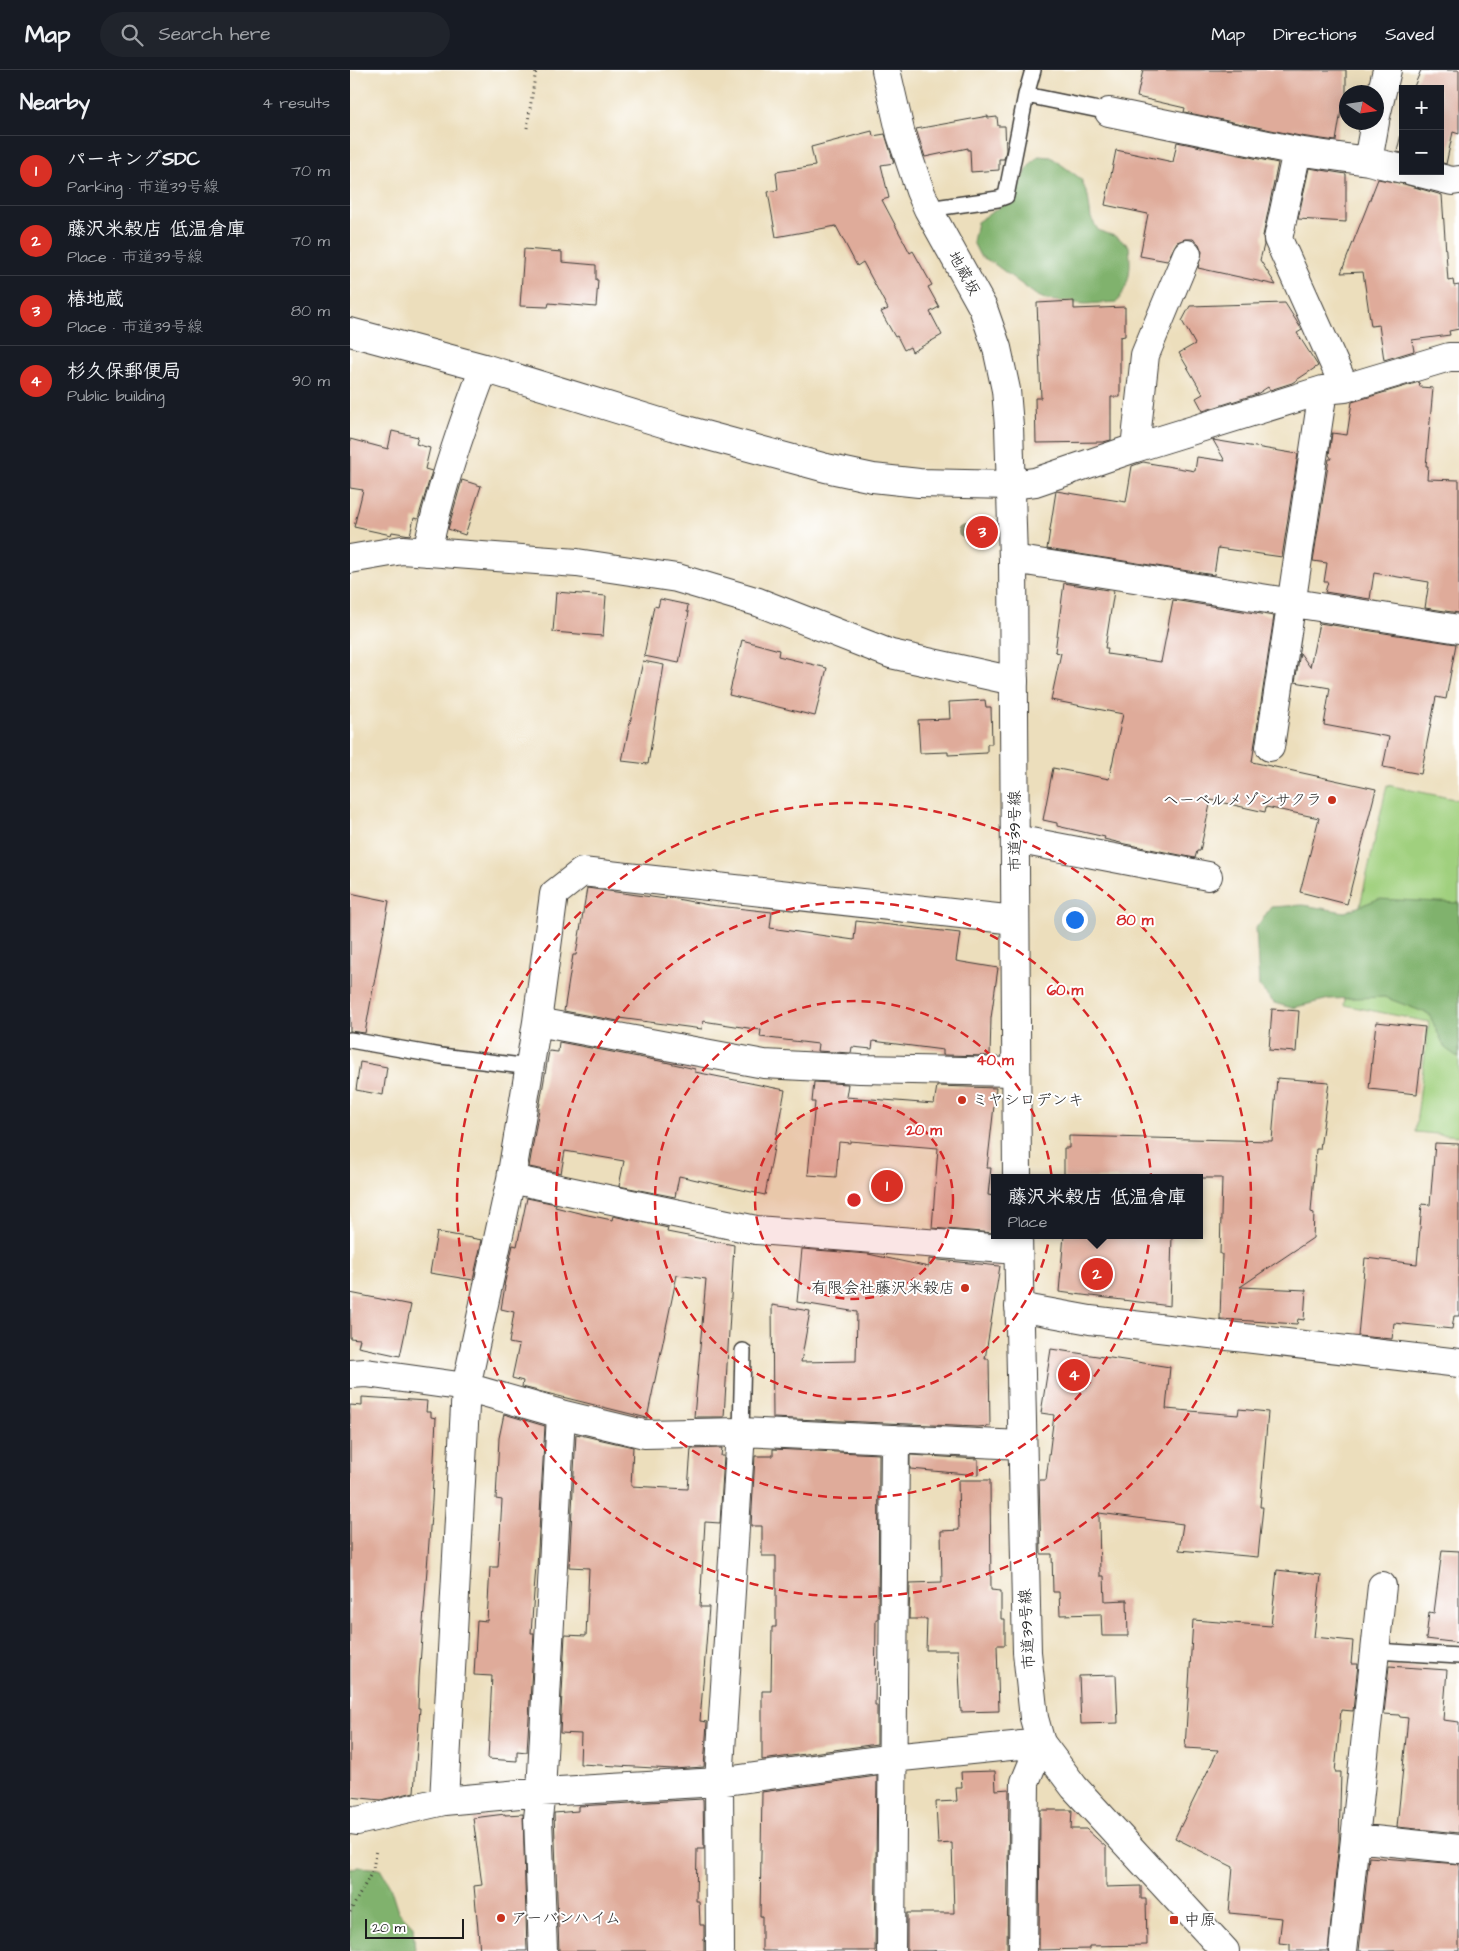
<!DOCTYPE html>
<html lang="en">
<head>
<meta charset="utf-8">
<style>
	:root { --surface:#171b24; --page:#20242c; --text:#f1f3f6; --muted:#9ea1a6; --line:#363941; --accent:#d93025 }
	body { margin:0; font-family:"Architects Daughter","Klee One",sans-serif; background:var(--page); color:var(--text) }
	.controls { position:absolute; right:15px; top:15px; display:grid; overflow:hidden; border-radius:0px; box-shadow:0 5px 20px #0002 }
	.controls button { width:45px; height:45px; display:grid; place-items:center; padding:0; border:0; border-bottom:1px solid var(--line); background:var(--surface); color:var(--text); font:25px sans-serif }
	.compass { position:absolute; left:989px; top:15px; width:45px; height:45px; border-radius:50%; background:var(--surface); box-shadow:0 5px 20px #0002; rotate:102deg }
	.scale { position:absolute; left:15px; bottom:12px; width:99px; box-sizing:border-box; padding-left:5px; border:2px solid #1c1c1c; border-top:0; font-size:14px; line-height:18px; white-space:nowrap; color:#1c1c1c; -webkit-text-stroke:4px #fff; paint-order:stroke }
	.you { position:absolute; left:724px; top:849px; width:18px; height:18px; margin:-12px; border:4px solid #fff; border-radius:50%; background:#1a73e8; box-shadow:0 0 0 8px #1a73e833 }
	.badge { display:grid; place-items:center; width:32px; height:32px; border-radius:50%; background:var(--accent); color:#fff; font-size:16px; font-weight:700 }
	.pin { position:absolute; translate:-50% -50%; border:2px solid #fff; box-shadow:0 1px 5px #0006 }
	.popup { position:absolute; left:641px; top:1104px; width:212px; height:65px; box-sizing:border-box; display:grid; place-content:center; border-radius:0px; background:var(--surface); filter:drop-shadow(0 1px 4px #0005); font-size:16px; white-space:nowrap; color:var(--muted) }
	.popup b { font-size:19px; color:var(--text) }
	.popup::after { content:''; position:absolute; left:50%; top:100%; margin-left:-10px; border:10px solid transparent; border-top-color:var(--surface) }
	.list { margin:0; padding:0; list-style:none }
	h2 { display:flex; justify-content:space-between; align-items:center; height:65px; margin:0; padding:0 20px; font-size:21px }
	h2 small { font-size:16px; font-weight:400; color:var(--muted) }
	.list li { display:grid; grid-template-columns:32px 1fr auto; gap:15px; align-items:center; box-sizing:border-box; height:70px; padding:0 20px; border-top:1px solid var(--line) }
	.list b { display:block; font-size:19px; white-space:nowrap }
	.list p { margin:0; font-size:16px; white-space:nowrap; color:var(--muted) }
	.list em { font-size:16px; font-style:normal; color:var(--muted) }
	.icon { flex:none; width:28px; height:28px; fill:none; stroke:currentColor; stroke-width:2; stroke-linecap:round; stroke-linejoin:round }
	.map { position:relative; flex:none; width:1109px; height:1881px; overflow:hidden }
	header { display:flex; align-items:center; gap:30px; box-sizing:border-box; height:70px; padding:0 25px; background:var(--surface); border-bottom:1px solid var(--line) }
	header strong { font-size:24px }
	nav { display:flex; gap:28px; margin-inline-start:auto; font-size:18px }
	.search { width:350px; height:45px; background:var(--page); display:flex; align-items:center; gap:12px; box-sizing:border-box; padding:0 18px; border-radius:28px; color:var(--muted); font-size:19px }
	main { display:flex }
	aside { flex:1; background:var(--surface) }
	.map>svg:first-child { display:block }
	.green { fill:#a0d07e; stroke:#5e764d }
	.forest { fill:#80b26d; stroke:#4e6744 }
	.building { fill:#dfab9a }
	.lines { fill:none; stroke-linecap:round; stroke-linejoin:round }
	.service-casing { stroke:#3b3934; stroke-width:18 }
	.minor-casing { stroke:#3b3934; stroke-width:30 }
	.tertiary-casing { stroke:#3b3934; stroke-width:30 }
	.path { stroke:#3b3934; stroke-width:3; stroke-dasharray:1 4; stroke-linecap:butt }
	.service { stroke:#fff; stroke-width:15 }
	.minor { stroke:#fff; stroke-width:28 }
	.tertiary { stroke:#fff; stroke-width:28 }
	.tree { fill:#939677 }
	.ring { fill:none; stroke:#d62828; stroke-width:2.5; stroke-dasharray:9 6 }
	.poi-dot { fill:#c8321e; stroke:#fff; stroke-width:2 }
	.labels { text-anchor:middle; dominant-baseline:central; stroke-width:4; stroke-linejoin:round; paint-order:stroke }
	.street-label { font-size:16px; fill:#1c1c1c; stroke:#fff }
	.poi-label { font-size:16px; fill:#1c1c1c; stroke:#fff; text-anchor:start }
	.centre { fill:#d62828; stroke:#fff; stroke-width:2.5 }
	.ring-label { font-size:15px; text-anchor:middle; font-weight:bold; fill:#d62828; stroke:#fff; stroke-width:4; stroke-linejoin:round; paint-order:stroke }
</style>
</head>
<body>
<header>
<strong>Map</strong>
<div class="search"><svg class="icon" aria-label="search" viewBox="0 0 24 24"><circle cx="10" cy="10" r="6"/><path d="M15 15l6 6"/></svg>Search here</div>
<nav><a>Map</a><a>Directions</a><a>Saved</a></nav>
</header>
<main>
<aside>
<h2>Nearby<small>4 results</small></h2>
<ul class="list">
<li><span class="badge">1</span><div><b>パーキングSDC</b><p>Parking · 市道39号線</p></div><em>70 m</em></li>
<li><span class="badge">2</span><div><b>藤沢米穀店 低温倉庫</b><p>Place · 市道39号線</p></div><em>70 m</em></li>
<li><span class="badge">3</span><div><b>椿地蔵</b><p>Place · 市道39号線</p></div><em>80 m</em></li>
<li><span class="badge">4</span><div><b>杉久保郵便局</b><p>Public building</p></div><em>90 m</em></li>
</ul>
</aside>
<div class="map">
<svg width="1109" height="1881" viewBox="0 0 1109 1881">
	<rect width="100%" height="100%" fill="#fff"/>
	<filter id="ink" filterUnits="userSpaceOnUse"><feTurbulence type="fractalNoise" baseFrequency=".02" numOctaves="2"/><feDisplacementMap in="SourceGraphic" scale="10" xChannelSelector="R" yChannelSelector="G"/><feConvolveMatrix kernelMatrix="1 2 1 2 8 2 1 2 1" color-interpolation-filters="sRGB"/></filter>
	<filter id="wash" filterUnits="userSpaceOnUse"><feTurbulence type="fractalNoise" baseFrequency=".0096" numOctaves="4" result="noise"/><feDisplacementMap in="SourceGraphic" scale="20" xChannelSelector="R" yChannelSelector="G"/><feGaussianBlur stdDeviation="1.12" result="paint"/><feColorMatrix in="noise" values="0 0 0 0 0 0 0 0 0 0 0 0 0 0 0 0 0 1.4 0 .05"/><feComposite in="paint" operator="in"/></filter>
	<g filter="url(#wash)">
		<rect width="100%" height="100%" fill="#ecdebc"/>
		<!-- green -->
		<path class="green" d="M1037,715L1109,730V1066L1065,1062L1079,952L994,935L1009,840Z"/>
		<!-- forest -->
		<path class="forest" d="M688,86L701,87L731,109L738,126L741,148L748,160L767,167L779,176C781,199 781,212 767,232L735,234L697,230L686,225L643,193L630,186L623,172L627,152L662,129L679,96Z
			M1028,829L1109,833V988L1095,978L1079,944L1034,927L979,929L942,938L924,933L909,916L906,858L921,837L953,835L995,842Z
			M11,1797L30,1799L40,1816L48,1841L63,1856L65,1881H0V1798Z"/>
		<g id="blocks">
			<!-- building -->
			<path class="building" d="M793,0H996V36L992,35L986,71L950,66L834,42L835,38L787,27Z
				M1071,0H1109V64L1103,62L1096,94L1090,92V19H1063Z
				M638,46V48L647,47L648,56H655L656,80L654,89H649V100L621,102L620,80H618V78L575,87L566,59Z
				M1053,55V83L1047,82Z
				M522,61L523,66L535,64L544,93L531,95L539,128L532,130L560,183L563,181L582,215L578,217L589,237L580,242L592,265L562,282L560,277L554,280L547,266L545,267L531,242L538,239L513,192L507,196L486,156L426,167L418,122L428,120L426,102L465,96L461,77Z
				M827,72L928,93L913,166L914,175L910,190L926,215L848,198L852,182L849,174L843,169H835L827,172L817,191L790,186L798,144L755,135L766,80L823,92Z
				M959,98L996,104V152L948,149Z
				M1028,109L1054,114L1092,125L1098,211L1103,210L1104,216L1109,215V259L1099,261L1100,265L1062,270L1064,281L1034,290L1029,255L1021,256L1013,202L991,203Z
				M174,179L212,182V192L246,195V210H248L246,237L199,233L198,237L170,236Z
				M724,231V239L775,237V266L770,267V327H761V370L753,372L686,373L685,328H691L687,233Z
				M935,233L952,260L947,263L968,296L942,313L920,320L918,317L907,324L853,341L846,328L853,324L829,283L845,274L832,251L840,236Z
				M1069,312L1070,317L1083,318L1076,396H1078L1077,409L1109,410V543L1075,538L1079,512L1024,503L1020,529L975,522L978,512H974L977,493L963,491L979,389H982L979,385L982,363L997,365L1002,332Z
				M42,361L68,367L66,374L80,378L75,399L82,401L68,449L64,448L60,465L42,462L41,465L4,457L13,420L0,418V369L38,379Z
				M863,370L948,384L932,487L868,478L864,505L697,479L706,421L776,432L782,396L793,392L845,401L847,387L875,391Z
				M112,410L131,416L115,465L98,459Z
				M714,513L764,521L755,578H758L757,584L811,592L823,530L924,546L902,692L1026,719L997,834L950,822L969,748L916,737L915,742L861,730L850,781H847L845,788L775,774L754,769L755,767L707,756V753L693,750L703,698L759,709L773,644L701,630L711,583L705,582Z
				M206,522L256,526L253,566L203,562Z
				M310,529L338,535L337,542H339L329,593L294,586L304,536L308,537Z
				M969,553L1106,574L1096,629L1086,627L1071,704L1033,697L1039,667L974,655L980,618L945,612L950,583L960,597Z
				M392,570L429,580L428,586L477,598L465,646L379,625Z
				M293,591L314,595L298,694L272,691Z
				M635,630L636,637H641L642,674H637V683L598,685V682L570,683L568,650L600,649L599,632Z
				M237,818L316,829V827L359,835L422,842L420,858L504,870L506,851L610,863L606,891L648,898L641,948L640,986L593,985V980L523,971L522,979L502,977L501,983L467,981L468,974L410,967L411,960L353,951L352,959L269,948L268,951L214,941L223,885H226Z
				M0,823L39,831L15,963L0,961Z
				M922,939L949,941L946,982L919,980Z
				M1026,952L1075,957L1067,1024L1019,1019Z
				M209,972L315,992L345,999V1002L435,1020L415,1125L329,1106L325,1127L269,1116L274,1091L215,1081L211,1103L179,1097L199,981L208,982Z
				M10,992L37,997L33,1025L6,1020Z
				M927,1008L979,1012L970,1079H966L961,1142L964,1143L963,1168L890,1217L956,1220L954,1250L948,1249L947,1254L870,1249L872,1184H870L872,1108H714V1078H719V1066L922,1071Z
				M464,1012L498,1014L496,1027L584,1034L587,1016L646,1018L637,1098H641L638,1125L644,1126V1163L582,1158L588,1078L500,1071V1073L489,1072L486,1107L458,1105L465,1032H462Z
				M1085,1073L1109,1074V1246H1104L1102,1259L1044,1253L1042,1269L1008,1266L1015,1188L1067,1194L1072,1134L1080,1135Z
				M177,1128L206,1134L205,1137L233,1144L262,1150L263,1146L318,1158L317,1162L384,1175L374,1347H344L356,1209L327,1205L297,1348L172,1317L173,1311L162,1308L169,1275L159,1273L164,1242L151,1239L155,1216H154L163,1175L167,1176Z
				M87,1162L132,1170L123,1210L80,1203Z
				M714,1165H822L820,1236L709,1222Z
				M452,1179L518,1184L579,1197V1189L650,1196L635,1289H639L640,1356L627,1357L423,1348L422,1235L460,1241L451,1292L506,1291L507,1242L447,1232Z
				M0,1223L61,1235L50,1286L8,1277L10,1269L0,1268Z
				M701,1279L820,1297L816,1339L888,1345L889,1339L918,1342L910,1437H913L908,1487L829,1480L833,1454L749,1443L750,1506H754L755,1531L777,1530L778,1566H752L751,1544L710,1545L709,1522H703L702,1484H691L689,1410H696L704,1345L691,1343Z
				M12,1327L77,1331L76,1342H81V1347L86,1348L82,1431L69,1608L68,1638H70L64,1722L31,1730L0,1727V1335L12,1336Z
				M154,1344L195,1356L187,1496H186L181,1563H184L177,1682L167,1681V1691L138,1689L142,1606L124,1605L127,1550L137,1551L140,1497H148L152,1430L146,1429L149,1368Z
				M226,1364L283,1377L281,1416L338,1419L341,1379L372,1378L371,1386H374L370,1453L355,1452L350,1537H359L350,1651L357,1652L354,1697L323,1699L230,1694L231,1664L210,1663L215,1565L236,1566L239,1498L219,1497Z
				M423,1379L529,1384L528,1549H526L525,1635H527V1674L412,1690V1621H421L422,1557H426V1486H412V1456H401L405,1386H423Z
				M560,1385L628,1389V1405L560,1399Z
				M608,1410H640L641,1520L651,1521V1549H655V1575H647L649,1641L611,1642L608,1580H576L577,1549H559L560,1513L592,1512L591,1461L609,1460Z
				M1092,1480L1109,1481V1573L1076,1569L1079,1542L1084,1543Z
				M927,1500L971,1505L964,1567L1003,1571L1001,1594H1008L1003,1641L991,1640L985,1702H991L989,1772L978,1881H940V1874L929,1873L932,1848L879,1843L883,1797L825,1768L868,1680L835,1678L843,1550L921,1556Z
				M1039,1596L1097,1600L1093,1650L1109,1652V1763L1047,1757L1058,1648L1050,1647L1049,1645L1034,1644Z
				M766,1605L768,1653L731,1654L729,1606Z
				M645,1701L646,1720L659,1719L657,1880L557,1881V1843H604L602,1773L588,1774L586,1732L607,1731L606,1718H612L611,1702Z
				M527,1706L525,1881H412V1846H410L412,1722Z
				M353,1729L354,1779H347L346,1831H349L350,1855H354V1881H209L204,1743L228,1741V1736Z
				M690,1740H722L721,1759H736L756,1777V1817L791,1816V1829H796L797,1875L739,1876V1879L689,1880Z
				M155,1744V1745L173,1744L177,1881H130L124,1816L132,1815L123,1748Z
				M1019,1787L1109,1794V1881H1009Z"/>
		</g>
	</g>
	<g filter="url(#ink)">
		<use href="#blocks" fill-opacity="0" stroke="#3b3934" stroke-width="1"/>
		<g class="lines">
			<defs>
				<path id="service" d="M676,25L759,42
					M578,139L648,129L656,126L676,25L683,0
					M0,970L91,986L180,997
					M391,1362L393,1281
					M1025,1581L1109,1586"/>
				<path id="minor" d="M759,42L947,81
					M1026,46L1037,0
					M1025,52L1018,91L1053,99
					M1062,101L1102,111L1109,110
					M0,262L134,298L329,358L476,398L523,408L569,413L660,415L685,412L785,378L973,320L995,318L1099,287H1109
					M995,318L928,169L947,81L1018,91
					M785,378L795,285L837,184
					M77,482C90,419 111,358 134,298
					M0,489L52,480L227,493L327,508L408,532L541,584L664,611
					M663,489C812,513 960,535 1109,559
					M920,677L973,320
					M665,769L858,806
					M187,952L414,994L510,999L666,1002
					M161,1109L406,1160L668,1180
					M669,1237L740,1250L1109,1293
					M0,1304L16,1303L116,1317L211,1344L294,1364L391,1362L672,1375
					M94,1731L116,1317L161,1109L187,952L204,824L232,802L665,850
					M0,1750L7,1751L94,1731L191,1722L369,1712L542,1688L691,1673L675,1712L673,1881
					M1005,1768L1109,1779
					M193,1881L188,1748L191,1722L211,1344
					M370,1881L369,1712L391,1362
					M541,1881L545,1369
					M993,1881L1032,1516"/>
				<path id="tertiary" d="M536,0L551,65L570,121L578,139L633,238L647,278L656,320L659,356L663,489L667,1108
					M668,1165L677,1582L684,1648L691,1673L724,1717L875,1881"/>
			</defs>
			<!-- service casing -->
			<use href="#service" class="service-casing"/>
			<!-- minor casing -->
			<use href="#minor" class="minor-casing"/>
			<!-- tertiary casing -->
			<use href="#tertiary" class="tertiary-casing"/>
			<!-- path -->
			<path class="path" d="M177,58L186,0
				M0,1842L23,1800L26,1779"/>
			<!-- service -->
			<use href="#service" class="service"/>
			<!-- minor -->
			<use href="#minor" class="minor"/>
			<!-- tertiary -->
			<use href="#tertiary" class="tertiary"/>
		</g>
		<!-- trees -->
		<circle class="tree" cx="617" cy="459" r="8"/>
	</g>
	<!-- distance rings -->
	<circle cx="504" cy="1130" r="99" fill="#d62828" fill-opacity=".12"/>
	<g class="ring">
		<circle cx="504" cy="1130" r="99"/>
		<circle cx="504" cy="1130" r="199"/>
		<circle cx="504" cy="1130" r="298"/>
		<circle cx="504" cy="1130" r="397"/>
	</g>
	<!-- markers -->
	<g class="poi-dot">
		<circle cx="982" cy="730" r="5"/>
		<circle cx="612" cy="1030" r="5"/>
		<circle cx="615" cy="1218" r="5"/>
		<circle cx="151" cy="1848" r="5"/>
		<rect x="819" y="1845" width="10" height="10" rx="2.5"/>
	</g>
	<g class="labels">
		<!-- street labels -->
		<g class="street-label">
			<text transform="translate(614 203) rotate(61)">地蔵坂</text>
			<text transform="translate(665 761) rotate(-90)">市道39号線</text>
			<text transform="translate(677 1559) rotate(-93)">市道39号線</text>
		</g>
		<!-- poi labels -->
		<g class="poi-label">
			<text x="972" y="730" text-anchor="end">ヘーベルメゾンサクラ</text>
			<text x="622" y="1030">ミヤシロデンキ</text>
			<text x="605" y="1218" text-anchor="end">有限会社藤沢米穀店</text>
			<text x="161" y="1848">アーバンハイム</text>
			<text x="834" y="1850">中原</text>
		</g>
	</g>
	<circle cx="504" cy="1130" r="8" class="centre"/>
	<g class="ring-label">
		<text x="785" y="855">80 m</text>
		<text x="715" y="925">60 m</text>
		<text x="645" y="995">40 m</text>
		<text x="574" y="1065">20 m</text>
	</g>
</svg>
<div class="controls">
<button>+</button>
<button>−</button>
</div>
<svg class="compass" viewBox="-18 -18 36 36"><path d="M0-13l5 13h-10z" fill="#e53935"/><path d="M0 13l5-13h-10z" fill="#9ea1a6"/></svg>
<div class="scale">20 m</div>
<div class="you"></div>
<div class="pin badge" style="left:537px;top:1116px">1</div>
<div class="pin badge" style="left:747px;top:1204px">2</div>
<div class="popup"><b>藤沢米穀店 低温倉庫</b>Place</div>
<div class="pin badge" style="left:632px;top:462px">3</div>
<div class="pin badge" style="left:724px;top:1305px">4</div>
</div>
</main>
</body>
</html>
